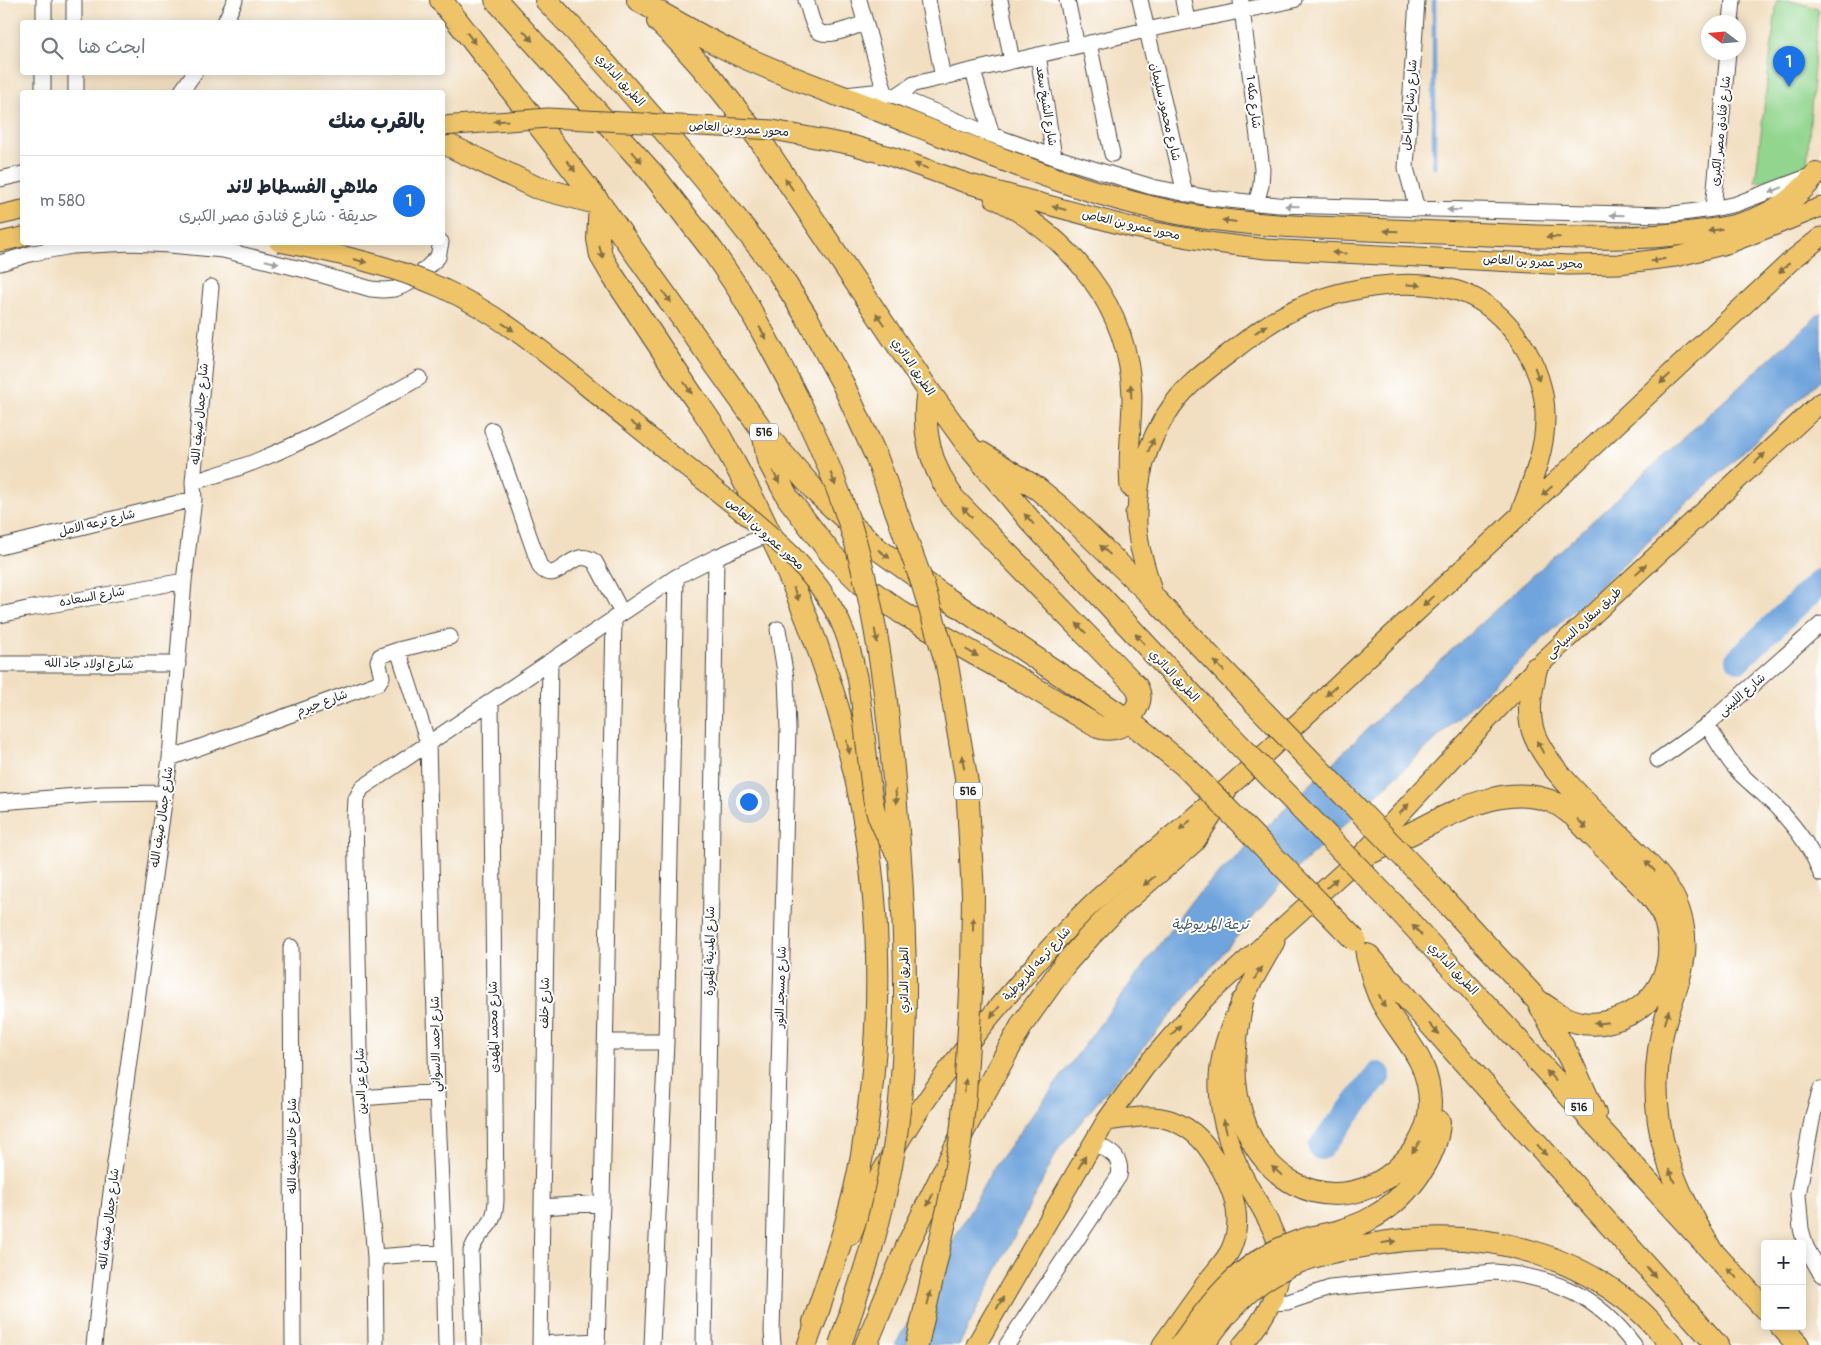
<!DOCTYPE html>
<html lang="ar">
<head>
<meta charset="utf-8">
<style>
	:root { --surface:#fff; --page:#f6f6f7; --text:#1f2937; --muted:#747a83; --line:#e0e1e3; --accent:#1a73e8 }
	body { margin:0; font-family:Pangolin,"Playpen Sans Arabic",sans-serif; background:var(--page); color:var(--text); direction:rtl }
	.controls { position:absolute; right:15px; bottom:15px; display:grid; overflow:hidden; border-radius:5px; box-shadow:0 2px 12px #0003 }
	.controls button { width:45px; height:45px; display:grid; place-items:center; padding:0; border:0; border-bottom:1px solid var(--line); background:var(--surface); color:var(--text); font:25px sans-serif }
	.compass { position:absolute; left:1701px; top:15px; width:45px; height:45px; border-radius:50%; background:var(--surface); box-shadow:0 2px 12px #0003; rotate:286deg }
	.you { position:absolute; left:748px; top:801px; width:18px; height:18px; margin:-12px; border:4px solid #fff; border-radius:50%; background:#1a73e8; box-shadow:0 0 0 8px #1a73e833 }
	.badge { display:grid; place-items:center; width:32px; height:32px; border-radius:50%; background:var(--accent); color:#fff; font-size:16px; font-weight:700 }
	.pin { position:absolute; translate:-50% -41px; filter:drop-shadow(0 1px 2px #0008) }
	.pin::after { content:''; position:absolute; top:26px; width:18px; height:15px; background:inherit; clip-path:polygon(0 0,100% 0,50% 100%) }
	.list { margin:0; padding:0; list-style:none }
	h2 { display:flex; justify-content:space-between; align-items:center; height:65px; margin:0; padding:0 20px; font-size:21px }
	h2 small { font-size:16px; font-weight:400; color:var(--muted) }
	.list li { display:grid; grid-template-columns:32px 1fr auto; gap:15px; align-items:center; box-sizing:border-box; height:90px; padding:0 20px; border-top:1px solid var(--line) }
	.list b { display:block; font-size:19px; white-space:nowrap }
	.list p { margin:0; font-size:16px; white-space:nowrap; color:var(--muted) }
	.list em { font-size:16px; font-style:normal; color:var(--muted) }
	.icon { flex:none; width:28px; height:28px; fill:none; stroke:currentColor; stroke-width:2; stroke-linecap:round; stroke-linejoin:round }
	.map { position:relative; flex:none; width:1821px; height:1345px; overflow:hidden; direction:ltr }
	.search { position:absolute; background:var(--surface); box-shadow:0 2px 12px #0003; left:20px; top:20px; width:425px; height:55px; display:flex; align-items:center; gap:12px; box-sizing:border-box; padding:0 18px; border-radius:5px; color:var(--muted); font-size:19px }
	.panel { position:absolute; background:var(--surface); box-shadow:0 2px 12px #0003; left:20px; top:90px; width:425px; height:155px; border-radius:5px; direction:rtl }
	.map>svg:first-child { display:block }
	.green { fill:#91d58e; stroke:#5e805c }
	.water { fill:#70a4dc; stroke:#4e6884 }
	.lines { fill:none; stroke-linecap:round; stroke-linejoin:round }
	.stream { stroke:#70a4dc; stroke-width:4.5 }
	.river { stroke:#70a4dc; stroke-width:26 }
	.minor-casing { stroke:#494642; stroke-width:17 }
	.major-casing { stroke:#494642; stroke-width:21 }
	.highway-casing { stroke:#494642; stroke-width:24 }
	.minor { stroke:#fff; stroke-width:15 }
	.major { stroke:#efc469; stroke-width:19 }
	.highway { stroke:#efc469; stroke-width:22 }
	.major-bridge-casing { stroke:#494642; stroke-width:21; stroke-linecap:butt }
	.highway-bridge-casing { stroke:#494642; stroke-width:24; stroke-linecap:butt }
	.major-bridge { stroke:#efc469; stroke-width:19 }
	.highway-bridge { stroke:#efc469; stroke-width:22 }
	.oneway { fill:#837047 }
	.oneway2 { fill:#a0a0a0 }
	.labels { text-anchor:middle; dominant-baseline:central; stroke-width:4; stroke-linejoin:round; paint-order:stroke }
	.shield { fill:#fff; stroke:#6b6b6b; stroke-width:1 }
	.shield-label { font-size:11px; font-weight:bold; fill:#2b2b2b }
	.street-label { font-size:12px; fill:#2b2b2b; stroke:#fff }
	.water-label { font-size:14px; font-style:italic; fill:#475b72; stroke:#fff }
</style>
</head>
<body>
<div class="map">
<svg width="1821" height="1345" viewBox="0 0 1821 1345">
	<rect width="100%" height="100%" fill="#fff"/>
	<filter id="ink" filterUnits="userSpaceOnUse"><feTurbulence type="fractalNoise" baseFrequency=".02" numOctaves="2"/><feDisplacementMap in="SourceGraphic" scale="10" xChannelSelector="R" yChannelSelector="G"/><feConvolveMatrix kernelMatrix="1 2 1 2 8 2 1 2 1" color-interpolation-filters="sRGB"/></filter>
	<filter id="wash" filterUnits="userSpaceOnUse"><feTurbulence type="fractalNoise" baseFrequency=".0096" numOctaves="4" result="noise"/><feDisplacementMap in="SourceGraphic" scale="20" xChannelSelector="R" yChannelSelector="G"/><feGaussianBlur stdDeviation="1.12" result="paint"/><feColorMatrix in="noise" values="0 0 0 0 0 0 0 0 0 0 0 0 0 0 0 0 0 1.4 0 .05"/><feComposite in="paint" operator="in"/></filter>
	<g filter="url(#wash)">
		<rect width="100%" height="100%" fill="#f2dfc1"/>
		<!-- green -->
		<path class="green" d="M1777,0H1787L1818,8L1807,166L1755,183Z"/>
		<!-- water -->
		<path class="water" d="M1821,312V379L1281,884L1059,1148L959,1345H895L994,1167L1193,899L1397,700Z"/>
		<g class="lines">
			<!-- stream -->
			<path class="stream" d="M1434,0V167"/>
			<!-- river -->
			<path class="river" d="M1739,659L1821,581
				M1321,1147L1378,1075"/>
		</g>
	</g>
	<g filter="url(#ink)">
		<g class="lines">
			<defs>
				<path id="minor" d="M74,0V22
					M806,0C809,8 811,23 817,30C826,40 854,26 865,23
					M859,0L885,93
					M928,0L943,78
					M1000,0L1012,61
					M1067,0L1077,46
					M1140,0L1185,194
					M1183,0L1187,21
					M1241,1L1262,169L1261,185L1256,204
					M44,22V0
					M225,22L235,0
					M1731,22L1733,0
					M1089,43L1112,154
					M1038,55L1054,157
					M973,71L992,135
					M76,72V92
					M43,92V72
					M181,92L195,72
					M845,95L873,92L896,96L992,135L1054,157L1152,187L1209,198L1278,205L1666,215L1713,209L1736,204L1810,176
					M896,96L914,84L1146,30L1294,0
					M0,179L22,174
					M1417,209L1406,168L1417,0
					M1713,209L1728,52
					M0,263L33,253L72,246L131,243L170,245L223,250L305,270L371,289L383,290L395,289L407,284L417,277L438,257L441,242
					M492,430L540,567C558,588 571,544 595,562L622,613
					M193,482C215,475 238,469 259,460C315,437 367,408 419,378
					M0,547L194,499
					M0,615L27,609L184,581
					M398,650L428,743L437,1092L444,1252L446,1345
					M0,664H178
					M1707,725C1717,740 1725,757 1737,770C1745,779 1754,786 1763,794C1787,816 1810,843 1821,874
					M170,758L378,683L382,677L378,661L380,656L398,650L450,637
					M1658,760L1707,725L1821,624
					M0,802L102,794L165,793
					M291,947L293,1345
					M605,1042H666
					M1821,1089L1813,1115L1798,1195L1801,1229L1806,1247L1821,1274
					M361,1098L437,1092
					M542,1207L602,1203
					M375,1257L444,1252
					M1272,1303L1288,1302L1330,1288L1494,1272C1556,1277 1596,1295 1634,1345
					M540,1344L598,1341
					M94,1345L110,1200L170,758L184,581L194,499L193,482L211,287
					M376,1345L375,1257L361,1098L355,816L356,799L362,788L676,577L716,557L771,533
					M474,1345L471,1251C479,1227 495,1231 496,1200L491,701
					M540,1345L550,661
					M597,1345L602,1203L614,618
					M652,1345L666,1042L676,577
					M704,1345L716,557
					M773,1345L772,1332L788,728L786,678L778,629
					M1007,1345L1119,1176C1123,1155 1108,1151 1093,1142"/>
				<path id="major" d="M966,183L1134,228L1216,243L1266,249L1568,265L1619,264L1675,257L1730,243L1821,207
					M994,198C1071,238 1129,306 1132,396C1132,426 1127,457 1130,487
					M0,215L22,210
					M0,242L22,237
					M1135,514L1140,548L1154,598
					M1137,527C1136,482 1145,443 1172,406C1187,385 1207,370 1227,355C1248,339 1269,322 1292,311C1338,288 1408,276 1458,291C1484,299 1506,319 1521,342C1536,364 1546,392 1545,420C1545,452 1531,484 1520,514
					M1106,1121C1127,1119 1149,1113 1170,1120C1196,1129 1208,1146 1221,1169C1235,1194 1243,1221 1231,1249C1224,1263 1213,1273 1204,1286C1190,1305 1176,1325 1162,1345
					M851,1235C889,1143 952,1060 1017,985C1042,956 1068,926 1096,900C1147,854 1202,813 1252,766C1431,597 1612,430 1791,261L1821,237
					M807,1345L820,1309
					M976,1345L1106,1121L1145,1067L1205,998L1359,858L1536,668L1821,402
					M1242,1345C1267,1317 1288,1281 1277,1242C1271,1222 1258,1203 1248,1185C1232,1157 1220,1121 1219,1088C1217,1035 1250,987 1275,942"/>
				<path id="highway" d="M441,0L600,204L763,431L816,492L879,550L948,599L1129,721L1185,766
					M496,0L652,173L712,250L739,290
					M546,0C629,86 704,176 777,270
					M638,0C671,19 703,38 737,54C795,81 857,101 916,125C1006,161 1098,200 1194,216C1247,225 1301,227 1355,229C1411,231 1467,234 1523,236C1582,238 1639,240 1697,232C1722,229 1747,225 1769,213C1788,204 1803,190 1816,174
					M658,21C697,58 730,100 762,143L928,390L967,444L1029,519L1221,726
					M442,142L535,187L600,204L598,239L601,256L611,273C636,311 661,348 686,386C698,404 712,422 723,442C785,554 837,676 861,803C883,919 882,1038 862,1155C852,1212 833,1267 814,1322
					M763,431L768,460L788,498L831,554L864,586L902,613L1021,680L1098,727C1114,732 1126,726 1134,712C1140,702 1142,696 1136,686L954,499C930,466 921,431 928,390
					M981,453L1038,489L1061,508L1154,598L1253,701
					M1536,668C1532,688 1527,707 1532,728C1542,768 1608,823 1638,854C1651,867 1667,883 1675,901C1701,961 1666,994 1659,1050C1648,1131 1672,1182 1711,1250
					M1359,858C1377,850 1394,842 1412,833C1455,812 1508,780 1557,804C1563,807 1568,812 1573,815C1590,833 1607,850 1623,867C1638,883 1659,900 1665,921C1679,966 1657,1009 1611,1021C1601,1024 1587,1025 1577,1022C1562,1018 1550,1009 1537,1000
					M1423,877L1537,1000L1570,1059L1595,1114
					M1394,905L1765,1309
					M1369,956L1717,1345
					M1242,1002C1236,1033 1231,1064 1237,1096C1241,1117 1250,1142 1264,1158C1301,1204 1363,1206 1403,1163C1420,1146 1430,1127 1430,1103C1429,1056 1402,1039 1382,1002C1374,987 1371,971 1367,955
					M1337,1232C1348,1228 1360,1225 1370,1219C1404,1201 1437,1160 1439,1122
					M1341,1250C1367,1245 1394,1240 1420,1239C1497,1234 1576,1257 1635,1307C1649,1318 1660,1332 1672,1345
					M1781,1326L1798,1345
					M866,1345L908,1244L964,1130L1023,1023L1065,964L1089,937L1114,911L1193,842L1215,809L1225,792"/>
			</defs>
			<!-- minor casing -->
			<use href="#minor" class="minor-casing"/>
			<!-- major casing -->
			<use href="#major" class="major-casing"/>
			<!-- highway casing -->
			<use href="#highway" class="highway-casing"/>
			<!-- minor -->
			<use href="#minor" class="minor"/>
			<!-- major -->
			<use href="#major" class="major"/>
			<!-- highway -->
			<use href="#highway" class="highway"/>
			<defs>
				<path id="major-bridge" d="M442,126L548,118L773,130L852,145L893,157L966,183
					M279,242C334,253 391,265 442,288C513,320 571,375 631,422C665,450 700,477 734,505C775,538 815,571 839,619C860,664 862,713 868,762C870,777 871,793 875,809C880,827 890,843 899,860"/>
				<path id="highway-bridge" d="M777,270L806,316L842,382L876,456L922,582L947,665L967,783L973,895L972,975L965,1095L960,1144L949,1204L917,1345
					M739,290C785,371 830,454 856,544C882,638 891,735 898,831C906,937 910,1045 894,1149C883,1216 862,1281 840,1345
					M1253,701L1423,877
					M1221,726L1394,905
					M1185,766L1355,940
					M1181,1345C1210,1303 1240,1264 1289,1245C1305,1238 1321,1235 1337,1232
					M1203,1345C1241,1290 1274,1263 1341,1250"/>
			</defs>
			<!-- major-bridge casing -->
			<use href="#major-bridge" class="major-bridge-casing"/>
			<!-- highway-bridge casing -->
			<use href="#highway-bridge" class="highway-bridge-casing"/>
			<!-- major-bridge -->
			<use href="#major-bridge" class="major-bridge"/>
			<!-- highway-bridge -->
			<use href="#highway-bridge" class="highway-bridge"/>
		</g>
		<!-- one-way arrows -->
		<defs><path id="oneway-solid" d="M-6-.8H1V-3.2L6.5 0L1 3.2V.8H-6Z" transform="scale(1.25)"/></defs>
		<g class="oneway">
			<use href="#oneway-solid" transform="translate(528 36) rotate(48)"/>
			<use href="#oneway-solid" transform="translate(471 38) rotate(52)"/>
			<use href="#oneway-solid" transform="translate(501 121) rotate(176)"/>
			<use href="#oneway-solid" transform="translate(637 157) rotate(48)"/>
			<use href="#oneway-solid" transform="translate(571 166) rotate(52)"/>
			<use href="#oneway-solid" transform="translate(921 166) rotate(-161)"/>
			<use href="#oneway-solid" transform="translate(789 184) rotate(-124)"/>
			<use href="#oneway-solid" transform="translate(1059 208) rotate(-165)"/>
			<use href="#oneway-solid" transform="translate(1229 221) rotate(-173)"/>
			<use href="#oneway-solid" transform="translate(1715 230) rotate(170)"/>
			<use href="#oneway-solid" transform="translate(1391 231) rotate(-178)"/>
			<use href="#oneway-solid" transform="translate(1553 237) rotate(-178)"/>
			<use href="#oneway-solid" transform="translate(601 252) rotate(74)"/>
			<use href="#oneway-solid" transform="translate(1339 253) rotate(-177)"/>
			<use href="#oneway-solid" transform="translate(1658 260) rotate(171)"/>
			<use href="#oneway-solid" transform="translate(360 261) rotate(15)"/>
			<use href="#oneway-solid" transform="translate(1784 268) rotate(137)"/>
			<use href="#oneway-solid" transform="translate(1414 285) rotate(3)"/>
			<use href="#oneway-solid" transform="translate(667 297) rotate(54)"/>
			<use href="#oneway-solid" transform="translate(880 319) rotate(-124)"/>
			<use href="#oneway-solid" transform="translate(508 327) rotate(34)"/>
			<use href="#oneway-solid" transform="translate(1261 329) rotate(-34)"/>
			<use href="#oneway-solid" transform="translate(763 333) rotate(60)"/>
			<use href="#oneway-solid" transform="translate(1537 374) rotate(71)"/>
			<use href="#oneway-solid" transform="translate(1665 379) rotate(137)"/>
			<use href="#oneway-solid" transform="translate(688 388) rotate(56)"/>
			<use href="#oneway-solid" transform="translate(1131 391) rotate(-93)"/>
			<use href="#oneway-solid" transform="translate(636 426) rotate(38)"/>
			<use href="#oneway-solid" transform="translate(1151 445) rotate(-67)"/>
			<use href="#oneway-solid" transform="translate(1760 458) rotate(-43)"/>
			<use href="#oneway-solid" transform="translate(776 477) rotate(62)"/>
			<use href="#oneway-solid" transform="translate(833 479) rotate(70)"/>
			<use href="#oneway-solid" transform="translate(1547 491) rotate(137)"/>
			<use href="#oneway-solid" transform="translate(967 512) rotate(-134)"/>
			<use href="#oneway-solid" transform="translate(1029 519) rotate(-132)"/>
			<use href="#oneway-solid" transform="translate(1105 550) rotate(-137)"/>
			<use href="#oneway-solid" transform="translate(884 554) rotate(36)"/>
			<use href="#oneway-solid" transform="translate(1641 569) rotate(-43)"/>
			<use href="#oneway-solid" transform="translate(796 594) rotate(68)"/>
			<use href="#oneway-solid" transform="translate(1428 601) rotate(137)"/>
			<use href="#oneway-solid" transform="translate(1081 628) rotate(-134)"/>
			<use href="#oneway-solid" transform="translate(876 636) rotate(79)"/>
			<use href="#oneway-solid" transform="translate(1140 639) rotate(-133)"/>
			<use href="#oneway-solid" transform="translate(972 653) rotate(30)"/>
			<use href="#oneway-solid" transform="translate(1219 666) rotate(-134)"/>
			<use href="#oneway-solid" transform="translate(1331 691) rotate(137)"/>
			<use href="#oneway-solid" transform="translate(848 747) rotate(77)"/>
			<use href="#oneway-solid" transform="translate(1540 747) rotate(-118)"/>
			<use href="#oneway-solid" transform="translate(963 762) rotate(-100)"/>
			<use href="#oneway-solid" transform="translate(896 797) rotate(86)"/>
			<use href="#oneway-solid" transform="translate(1404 809) rotate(-47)"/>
			<use href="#oneway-solid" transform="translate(1582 824) rotate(46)"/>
			<use href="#oneway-solid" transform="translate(1185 825) rotate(140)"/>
			<use href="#oneway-solid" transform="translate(1650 866) rotate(-134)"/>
			<use href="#oneway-solid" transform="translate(1149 881) rotate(140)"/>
			<use href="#oneway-solid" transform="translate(1332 883) rotate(-43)"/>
			<use href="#oneway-solid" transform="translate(973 924) rotate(-90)"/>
			<use href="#oneway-solid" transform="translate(1417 930) rotate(-133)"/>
			<use href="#oneway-solid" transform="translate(1258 973) rotate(-61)"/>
			<use href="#oneway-solid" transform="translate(1382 1001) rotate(63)"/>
			<use href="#oneway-solid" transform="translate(995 1012) rotate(129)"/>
			<use href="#oneway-solid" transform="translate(1667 1017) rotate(-73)"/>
			<use href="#oneway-solid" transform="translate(1601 1023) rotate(174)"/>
			<use href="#oneway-solid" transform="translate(1434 1029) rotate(48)"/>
			<use href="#oneway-solid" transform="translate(1176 1030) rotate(-48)"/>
			<use href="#oneway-solid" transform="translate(1551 1076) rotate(-133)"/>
			<use href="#oneway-solid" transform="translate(965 1086) rotate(-85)"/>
			<use href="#oneway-solid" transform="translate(1225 1126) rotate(-105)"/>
			<use href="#oneway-solid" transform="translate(1416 1147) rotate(124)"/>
			<use href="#oneway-solid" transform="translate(1542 1150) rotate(48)"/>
			<use href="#oneway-solid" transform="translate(1082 1162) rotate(-60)"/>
			<use href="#oneway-solid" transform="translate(1277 1171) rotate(-139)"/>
			<use href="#oneway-solid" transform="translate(1672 1176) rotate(-111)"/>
			<use href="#oneway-solid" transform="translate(930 1200) rotate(116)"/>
			<use href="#oneway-solid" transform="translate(1389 1242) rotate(-9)"/>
			<use href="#oneway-solid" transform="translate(1651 1272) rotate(48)"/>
			<use href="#oneway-solid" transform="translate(1732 1273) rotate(-133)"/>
			<use href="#oneway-solid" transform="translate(929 1298) rotate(-77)"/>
			<use href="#oneway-solid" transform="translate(1000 1303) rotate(-61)"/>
		</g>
		<g class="oneway2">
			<use href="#oneway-solid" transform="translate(1776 190) rotate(158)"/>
			<use href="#oneway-solid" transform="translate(1292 206) rotate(-178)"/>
			<use href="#oneway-solid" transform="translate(1454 210) rotate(-178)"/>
			<use href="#oneway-solid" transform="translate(1617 215) rotate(-178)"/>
			<use href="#oneway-solid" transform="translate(272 262) rotate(14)"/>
		</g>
	</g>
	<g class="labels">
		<!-- shield labels -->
		<g class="shield">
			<rect x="750" y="423.5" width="28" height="17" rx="4"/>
			<rect x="954" y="782.5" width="28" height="17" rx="4"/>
			<rect x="1565" y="1098.5" width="28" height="17" rx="4"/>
		</g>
		<g class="shield-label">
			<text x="764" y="432">516</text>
			<text x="968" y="791">516</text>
			<text x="1579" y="1107">516</text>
		</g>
		<!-- street labels -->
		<g class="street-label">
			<text transform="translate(620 80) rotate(48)">الطريق الدائري</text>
			<text transform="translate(1253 102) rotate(83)">شارع مكه 1</text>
			<text transform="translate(1410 105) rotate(-86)">شارع رشاح الساحل</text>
			<text transform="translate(1046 106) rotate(81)">شارع الشيخ سعد</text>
			<text transform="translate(1165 112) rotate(77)">شارع محمود سليمان</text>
			<text transform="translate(739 129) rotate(4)">محور عمرو بن العاص</text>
			<text transform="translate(1721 131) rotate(-84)">شارع فنادق مصر الكبرى</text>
			<text transform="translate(1131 225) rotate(13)">محور عمرو بن العاص</text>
			<text transform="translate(1533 262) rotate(3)">محور عمرو بن العاص</text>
			<text transform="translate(913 367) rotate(56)">الطريق الدائري</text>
			<text transform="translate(200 414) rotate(-85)">شارع جمال ضيف الله</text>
			<text transform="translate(97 523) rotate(-14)">شارع ترعه الامل</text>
			<text transform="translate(765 534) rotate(42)">محور عمرو بن العاص</text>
			<text transform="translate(92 597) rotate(-10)">شارع السعاده</text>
			<text transform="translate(1584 623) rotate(-43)">طريق سقاره السياحى</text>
			<text transform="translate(89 664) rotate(1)">شارع اولاد جاد الله</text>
			<text transform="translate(1174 676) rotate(47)">الطريق الدائري</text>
			<text transform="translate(1742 695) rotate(-41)">شارع اللبينى</text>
			<text transform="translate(322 703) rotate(-20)">شارع حيرم</text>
			<text transform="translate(162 817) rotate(-82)">شارع جمال ضيف الله</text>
			<text transform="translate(710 951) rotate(-89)">شارع المدينة المنورة</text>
			<text transform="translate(1037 964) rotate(-48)">شارع ترعه المريوطية</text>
			<text transform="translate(1453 969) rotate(47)">الطريق الدائري</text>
			<text transform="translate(904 980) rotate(-90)">الطريق الدائري</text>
			<text transform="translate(781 987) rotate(-88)">شارع مسجد النور</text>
			<text transform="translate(545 1003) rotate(-89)">شارع خلف</text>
			<text transform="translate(494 1027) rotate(-91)">شارع محمد المهدى</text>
			<text transform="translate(436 1044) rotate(-91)">شارع احمد الاسواني</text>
			<text transform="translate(361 1081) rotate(-92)">شارع عز الدين</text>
			<text transform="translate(292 1146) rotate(-90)">شارع خالد ضيف الله</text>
			<text transform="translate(109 1219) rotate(-83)">شارع جمال ضيف الله</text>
		</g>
		<!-- water labels -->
		<g class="water-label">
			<text x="1210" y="924">ترعة المريوطية</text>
		</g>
	</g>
</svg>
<div class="controls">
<button>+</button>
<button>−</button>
</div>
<svg class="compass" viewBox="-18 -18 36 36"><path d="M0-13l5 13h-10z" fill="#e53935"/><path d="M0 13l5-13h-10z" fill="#747a83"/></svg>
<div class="you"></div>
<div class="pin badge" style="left:1789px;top:87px">1</div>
<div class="search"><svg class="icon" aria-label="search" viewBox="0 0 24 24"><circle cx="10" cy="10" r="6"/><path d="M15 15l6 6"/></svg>ابحث هنا</div>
<section class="panel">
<h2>بالقرب منك<small></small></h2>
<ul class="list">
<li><span class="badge">1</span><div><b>ملاهي الفسطاط لاند</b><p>حديقة · شارع فنادق مصر الكبرى</p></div><em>580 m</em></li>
</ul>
</section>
</div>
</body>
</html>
